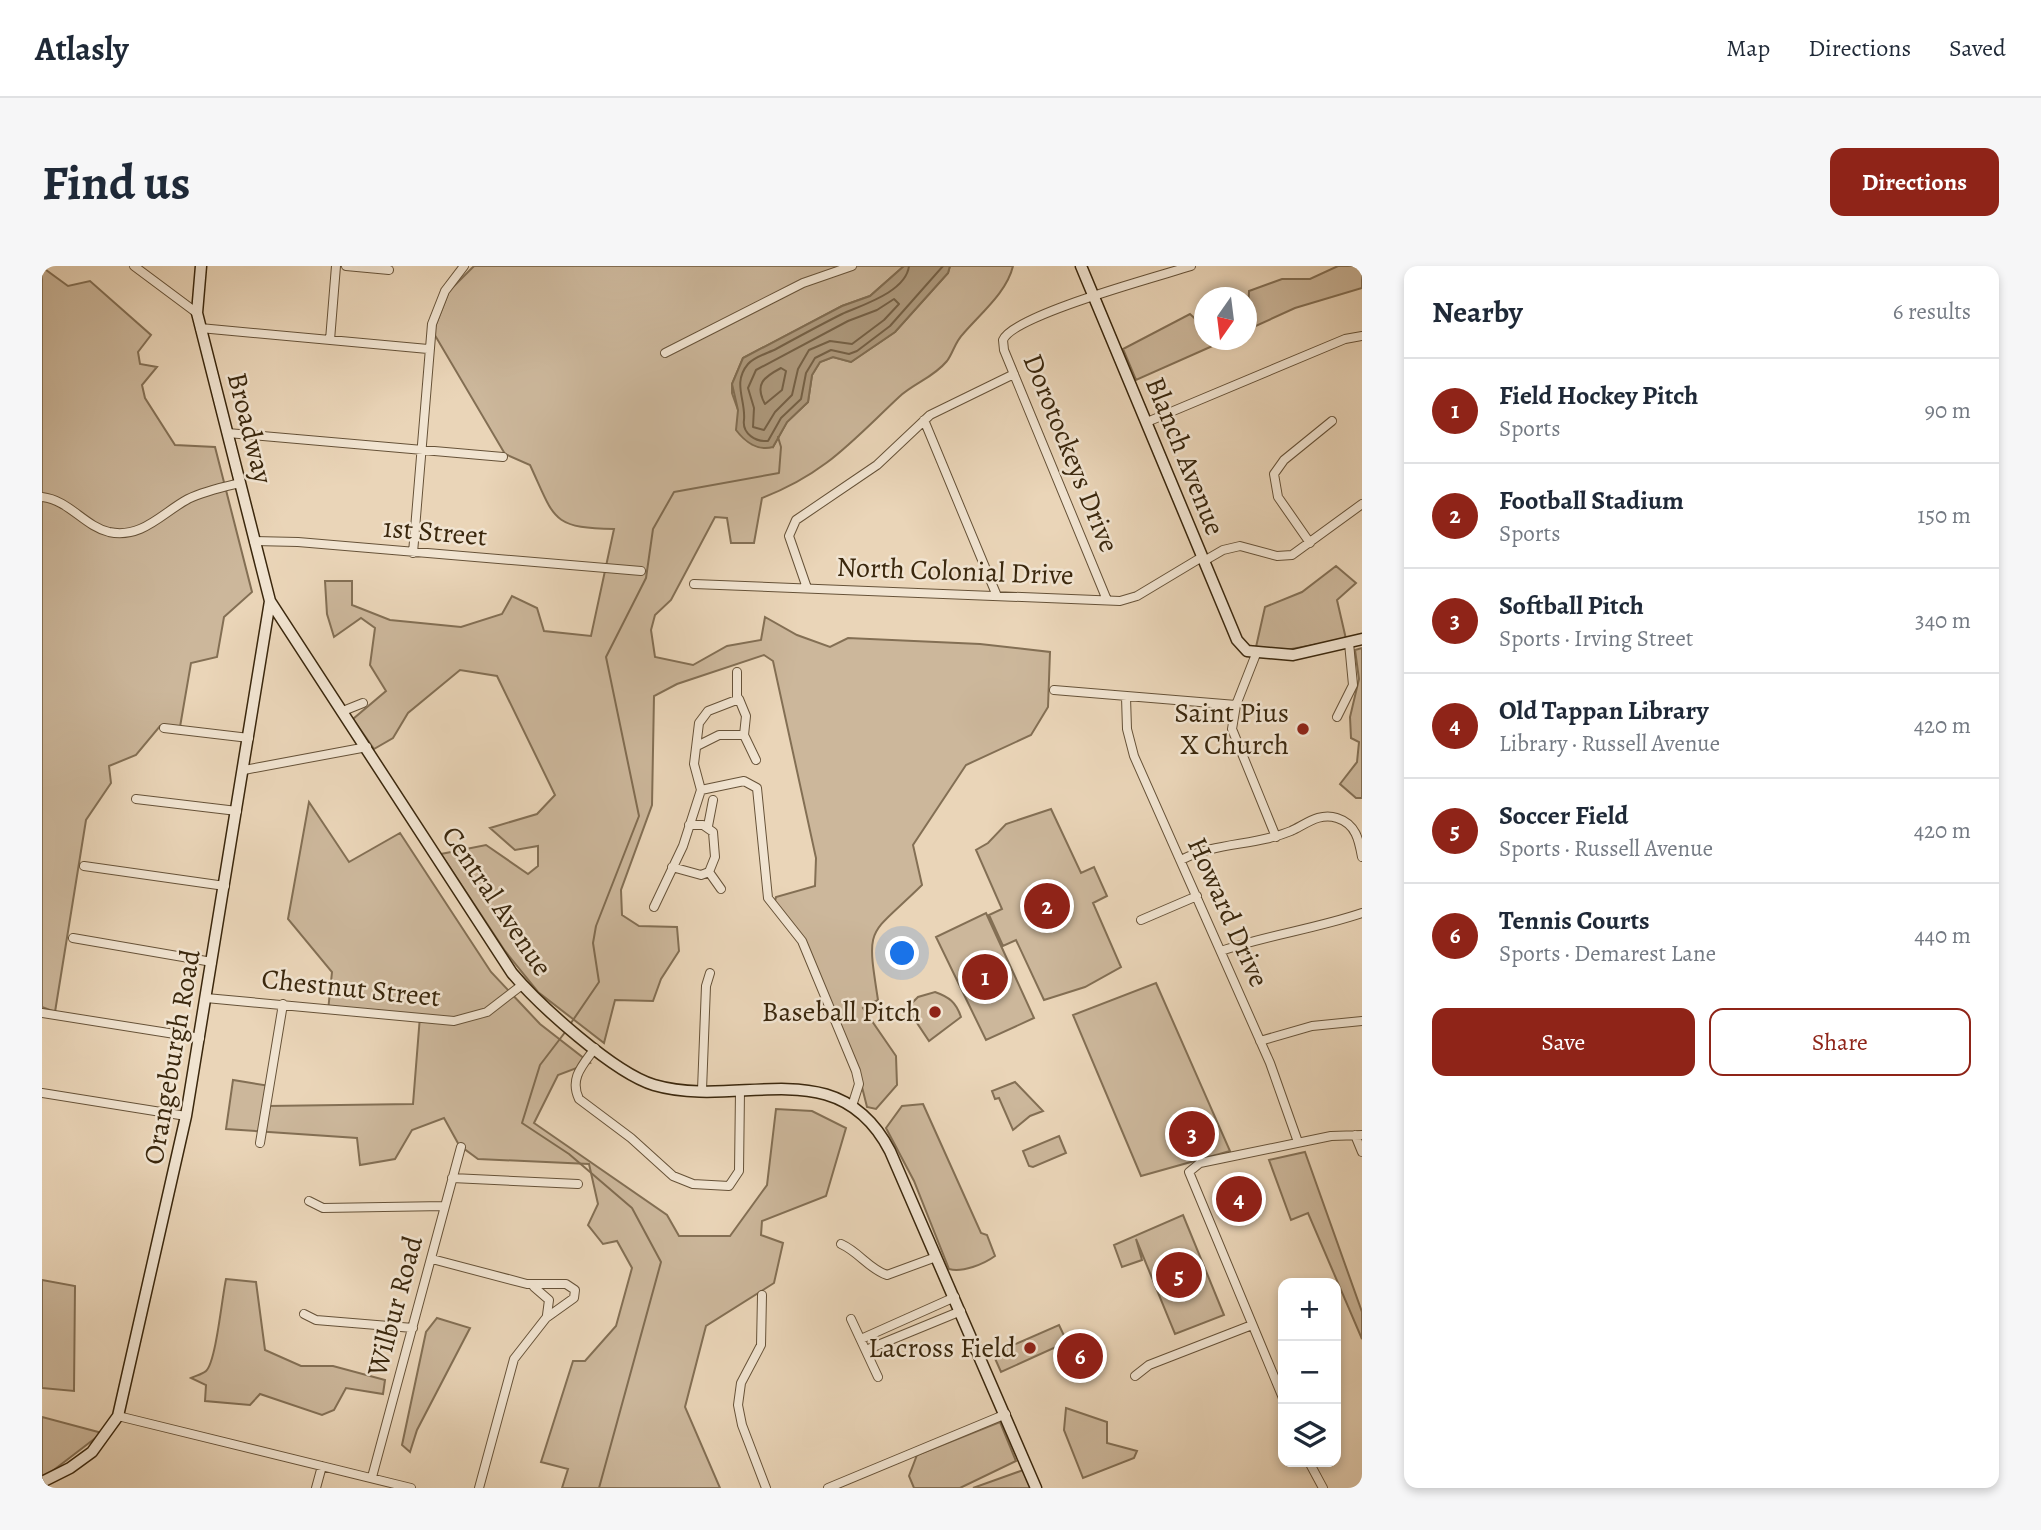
<!DOCTYPE html>
<html lang="en">
<head>
<meta charset="utf-8">
<style>
	:root { --surface:#fff; --page:#f6f6f7; --text:#1f2937; --muted:#747a83; --line:#e0e1e3; --accent:#8f2418 }
	body { margin:0; font-family:Alegreya,serif; background:var(--page); color:var(--text) }
	.controls { position:absolute; right:21px; bottom:21px; display:grid; overflow:hidden; border-radius:14px; box-shadow:0 4px 10px #0003 }
	.controls button { width:63px; height:63px; display:grid; place-items:center; padding:0; border:0; border-bottom:2px solid var(--line); background:var(--surface); color:var(--text); font:35px sans-serif }
	.compass { position:absolute; left:1152px; top:21px; width:63px; height:63px; border-radius:50%; background:var(--surface); box-shadow:0 4px 10px #0003; rotate:194deg }
	.you { position:absolute; left:861px; top:688px; width:24px; height:24px; margin:-18px; border:5px solid #fff; border-radius:50%; background:#1a73e8; box-shadow:0 0 0 10px #1a73e833 }
	.badge { display:grid; place-items:center; width:46px; height:46px; border-radius:50%; background:var(--accent); color:#fff; font-size:23px; font-weight:700 }
	.pin { position:absolute; translate:-50% -50%; border:4px solid #fff; box-shadow:0 2px 7px #0006 }
	.list { margin:0; padding:0; list-style:none }
	h2 { display:flex; justify-content:space-between; align-items:center; height:91px; margin:0; padding:0 28px; font-size:30px }
	h2 small { font-size:23px; font-weight:400; color:var(--muted) }
	.list li { display:grid; grid-template-columns:46px 1fr auto; gap:21px; align-items:center; box-sizing:border-box; height:105px; padding:0 28px; border-top:2px solid var(--line) }
	.list b { display:block; font-size:26px; white-space:nowrap }
	.list p { margin:0; font-size:23px; white-space:nowrap; color:var(--muted) }
	.list em { font-size:23px; font-style:normal; color:var(--muted) }
	.actions { display:flex; gap:14px; padding:21px 28px }
	.actions a { flex:1; padding:16px 0; border:2px solid var(--accent); border-radius:14px; text-align:center; font-size:24px; color:var(--accent) }
	.actions .main { background:var(--accent); color:#fff }
	.icon { flex:none; width:38px; height:38px; fill:none; stroke:currentColor; stroke-width:2; stroke-linecap:round; stroke-linejoin:round }
	.map { position:relative; flex:none; width:1320px; height:1222px; overflow:hidden; border-radius:14px }
	header { display:flex; align-items:center; gap:42px; box-sizing:border-box; height:98px; padding:0 35px; background:var(--surface); border-bottom:2px solid var(--line) }
	header strong { font-size:33px }
	nav { display:flex; gap:38px; margin-inline-start:auto; font-size:24px }
	.intro { display:flex; align-items:center; justify-content:space-between; box-sizing:border-box; height:168px; padding:0 42px }
	h1 { margin:0; font-size:49px }
	.button { padding:18px 32px; border-radius:14px; background:var(--accent); color:#fff; font-size:24px; font-weight:700 }
	main { display:flex; gap:42px; padding:0 42px }
	aside { flex:1; background:var(--surface); border-radius:14px; box-shadow:0 4px 10px #0003 }
	.map>svg:first-child { display:block }
	.green { fill:#ccb79b; stroke:#836f54; stroke-width:2 }
	.water { fill:#ae9a7e; stroke:#806c51; stroke-width:2 }
	.lines { fill:none; stroke-linecap:round; stroke-linejoin:round }
	.shore { stroke:#746046; stroke-width:2 }
	.stream { stroke:#806c51; stroke-width:2 }
	.street-casing { stroke:#665238; stroke-width:10 }
	.secondary-casing { stroke:#3a270d; stroke-width:13 }
	.street { stroke:#f1e4d1; stroke-width:8 }
	.secondary { stroke:#f1e4d1; stroke-width:10 }
	.poi-dot { fill:#8f2418; stroke:#f1e4d1; stroke-width:2.5 }
	.labels { text-anchor:middle; dominant-baseline:central; stroke-width:5; stroke-linejoin:round; paint-order:stroke }
	.street-label { font-size:28px; fill:#3a270d; stroke:#f1e4d1 }
	.poi-label { font-size:28px; fill:#3a270d; stroke:#f1e4d1; text-anchor:end }
</style>
</head>
<body>
<header>
<strong>Atlasly</strong>
<nav><a>Map</a><a>Directions</a><a>Saved</a></nav>
</header>
<div class="intro"><h1>Find us</h1><a class="button">Directions</a></div>
<main>
<div class="map">
<svg width="1320" height="1222" viewBox="0 0 1320 1222">
	<rect width="100%" height="100%" fill="#ead5b8"/>
	<filter id="stains"><feTurbulence type="fractalNoise" baseFrequency=".00286" numOctaves="4"/><feColorMatrix values="0 0 0 0 .2 0 0 0 0 .09 0 0 0 0 .02 0 0 0 .5 -.17"/></filter>
	<radialGradient id="worn" r=".72"><stop offset=".6" stop-color="#630" stop-opacity="0"/><stop offset="1" stop-color="#630" stop-opacity=".3"/></radialGradient>
	<!-- green -->
	<path class="green" d="M432,0H862L828,30L800,40L701,92L690,118V127L696,144L731,181L745,156L766,136L770,109L778,96L791,91L809,96L853,66L906,7L908,0H971C965,26 939,47 921,68C913,76 911,87 905,95C891,112 872,117 857,131C810,175 783,208 720,232L712,277H689L685,252L673,251L629,334L613,349L609,364L613,391L651,399L685,380L719,374L723,351L755,369L788,381L806,372L938,378L1008,386L1006,441L989,469L924,499L871,579L880,619C826,672 824,657 836,734L821,742L854,790L855,819L834,843L825,841L820,821L764,676L732,639L734,631L773,620L774,592L731,395L722,389L635,418L612,430L610,539L579,624L580,649L597,660L635,661L637,685L619,713L611,735L573,734L562,777L496,726L463,685L399,588L444,579L486,608L496,600V580L473,584L448,562L495,548L513,529L455,410L418,404L366,447L351,472L332,483L311,453L344,425L328,399L333,362L319,352L292,371L285,348L283,315H310V339L348,354L419,361L460,348L470,330L495,342L502,365L549,370L572,263C509,262 513,253 488,199L463,188L391,66L407,25Z
		M1296,0H1320V22L1253,42L1205,64L1207,25L1240,13H1268Z
		M0,1L26,20L48,15L109,69L96,86L98,98L115,101L100,119L103,132L133,179L173,181L210,326L182,351L175,391L149,397L138,461L118,460L94,489L67,500L69,517L44,554L13,746L0,741Z
		M1148,48L1160,59L1162,58V74H1184L1094,114L1081,83Z
		M1294,300L1314,317L1295,334L1304,373L1244,384L1214,381L1223,341L1260,326Z
		M1320,382V532H1314L1298,518L1315,496L1317,476L1309,472L1308,451L1317,413L1313,384Z
		M267,536L307,596L358,567L449,706L498,758L548,797L516,809L492,857L625,949L637,970H688L725,919L734,843L770,845L804,862L784,930L720,955L719,969L741,977L732,1017L664,1060L643,1141L678,1222H520L526,1203L499,1196L531,1095H543L574,1060L590,1002L575,975L561,978L546,959L556,938L547,898L436,893L417,879L402,852L370,864L353,893L318,899L315,872L184,863L191,814L228,820L225,840L371,838L378,750L286,745L290,706L246,653Z
		M1009,543L1039,607L1052,601L1065,630L1051,637L1079,701L1043,721L1002,734L974,674L961,680L947,649L960,643L934,584L946,577L964,558Z
		M944,647L992,752L944,774L894,671Z
		M1114,717L1188,885L1099,910L1031,749Z
		M893,726C907,731 914,736 919,751L887,775L865,742L876,731Z
		M973,816L1001,845L988,850L971,864L957,832L953,833L950,825Z
		M881,838L939,967L945,969L953,990C942,998 920,1007 907,1003L872,915L844,862L860,840Z
		M1017,870L1024,887L991,901L987,900L981,885Z
		M1263,886L1320,1046V1073L1266,947L1249,954L1227,894Z
		M1141,949L1182,1049L1133,1068L1094,973L1100,994L1080,1001L1072,979Z
		M184,1013L214,1016L223,1084L259,1100H291L343,1114L341,1128L304,1122L292,1144L280,1149L218,1128L208,1139L163,1135L164,1119L149,1112C153,1110 161,1108 164,1105C174,1096 180,1031 184,1013Z
		M0,1014L33,1020L32,1125L0,1122Z
		M395,1052L428,1062L375,1164L368,1186L360,1179L384,1066Z
		M1017,1059L1025,1076L959,1106L951,1088Z
		M1024,1142L1065,1156V1177L1095,1185L1092,1192L1041,1212L1022,1164Z
		M0,1151L60,1167L0,1213Z
		M958,1156L974,1195L918,1222H872L867,1210L875,1189Z
		M984,1203L991,1222H931Z"/>
	<!-- water -->
	<path class="water" d="M862,0H908L906,7L853,66L809,96L791,91L778,96L770,109L766,136L745,156L731,181C716,185 703,176 694,164L696,144L690,118L701,92L800,40L828,30Z"/>
	<g class="lines">
		<!-- shore -->
		<path class="shore" d="M867,0C864,26 820,39 800,48C778,59 756,71 734,83C726,87 712,91 706,98C690,117 704,134 702,154C700,168 714,176 726,175L739,152L759,133L764,107L773,92L789,84L807,88L815,85L848,60L901,0
			M852,33L857,38L842,54L810,78L788,75L767,84L756,103L750,129L733,146L722,164L711,161L712,142L706,122L714,104L806,55L835,44Z
			M739,102L744,105L740,124L723,138C712,118 722,111 739,102Z"/>
		<!-- stream -->
		<path class="stream" d="M529,757L557,716L551,677L554,660L597,550L564,391L604,312L611,263L632,226L737,207L739,181L736,171
			M524,765L498,799L480,857L527,888L590,942L619,996L557,1222"/>
		<defs>
			<path id="street" d="M92,0L155,47
				M304,0L347,4
				M158,62L386,83
				M288,74L294,0
				M623,87L761,17L810,0
				M882,154L955,330
				M1105,156L1303,73L1320,70
				M186,167L461,191
				M0,231C27,234 42,260 67,266C100,273 120,247 146,233C162,225 181,221 198,217
				M212,275L256,276L599,305
				M1268,277L1236,231L1232,208L1242,194L1290,155
				M371,287L390,58L403,25L422,0
				M1162,295L1181,284L1198,280L1235,290L1250,289L1320,238
				M652,318L1078,335L1095,330L1160,291
				M765,322L747,270L754,254L835,199L888,149L972,108
				M1065,334L962,84L961,74C971,49 1118,10 1149,0
				M1214,388L1194,439L1190,463L1234,571
				M695,406V433
				M1012,424L1194,439
				M1084,431L1085,463L1092,490L1228,797L1256,876
				M301,445L321,437
				M1295,451L1311,419L1307,377
				M122,462L207,472
				M702,469L714,494
				M202,504L325,481
				M659,524L702,515L715,522L726,632L760,675L814,805L817,818L810,840
				M94,533L195,545
				M666,560L671,534
				M1139,594C1174,576 1213,580 1249,565C1264,558 1278,546 1295,552C1314,558 1317,574 1320,591
				M42,600L183,620
				M630,601L659,609L667,606L673,591L671,566L661,559H647
				M667,606L679,623
				M612,641L641,580L659,524L652,498L657,457L666,445L697,433L704,450L702,469H677L655,480
				M1099,654L1155,630
				M31,672L170,696
				M1179,685C1225,669 1273,663 1320,647
				M164,732L412,755L445,746L480,719
				M0,747L158,772
				M1218,775L1270,760L1320,755
				M553,782C541,799 527,812 537,833L589,872L631,910L651,918L687,920L697,905L698,825
				M660,824L664,720L668,707
				M0,827L144,850
				M1313,869L1320,886
				M218,877L241,738
				M410,912L536,918
				M267,935L281,942L403,940
				M799,978C817,986 827,1003 845,1009L894,991
				M390,993L485,1018H524L533,1024L532,1032L504,1052L472,1093L437,1222
				M492,1021L507,1034L505,1049
				M720,1029L719,1079L699,1117L696,1139L700,1159L724,1222
				M262,1048L274,1054L371,1062
				M809,1053L836,1111
				M819,1073L913,1031
				M824,1084L919,1045
				M1093,1110L1107,1099L1210,1059
				M1241,1132L1147,906L1158,897L1289,870L1320,869
				M76,1150L369,1222
				M1267,1196L1281,1222
				M330,1211L419,881
				M274,1222L280,1200
				M786,1222L964,1148"/>
			<path id="secondary" d="M159,0L155,47L228,335L470,707C497,739 572,807 612,819C698,844 795,783 848,885L994,1222
				M1039,0L1195,374L1205,385L1251,389L1320,373
				M0,1216L28,1202L50,1186L76,1150L144,850L228,335"/>
		</defs>
		<!-- street casing -->
		<use href="#street" class="street-casing"/>
		<!-- secondary casing -->
		<use href="#secondary" class="secondary-casing"/>
		<!-- street -->
		<use href="#street" class="street"/>
		<!-- secondary -->
		<use href="#secondary" class="secondary"/>
	</g>
	<!-- markers -->
	<g class="poi-dot">
		<circle cx="1261" cy="463" r="7"/>
		<circle cx="893" cy="746" r="7"/>
		<circle cx="988" cy="1082" r="7"/>
	</g>
	<g class="labels">
		<!-- street labels -->
		<g class="street-label">
			<text transform="translate(208 162) rotate(76)">Broadway</text>
			<text transform="translate(1029 187) rotate(68)">Dorotockeys Drive</text>
			<text transform="translate(1143 190) rotate(68)">Blanch Avenue</text>
			<text transform="translate(393 266) rotate(5)">1st Street</text>
			<text transform="translate(913 305) rotate(2)">North Colonial Drive</text>
			<text transform="translate(455 635) rotate(56)">Central Avenue</text>
			<text transform="translate(1186 646) rotate(66)">Howard Drive</text>
			<text transform="translate(309 722) rotate(6)">Chestnut Street</text>
			<text transform="translate(130 791) rotate(-80)">Orangeburgh Road</text>
			<text transform="translate(353 1040) rotate(-75)">Wilbur Road</text>
		</g>
		<!-- poi labels -->
		<g class="poi-label">
			<text x="1247" y="447">Saint Pius<tspan x="1247" dy="32">X Church</tspan></text>
			<text x="879" y="746">Baseball Pitch</text>
			<text x="974" y="1082">Lacross Field</text>
		</g>
	</g>
	<rect width="100%" height="100%" filter="url(#stains)"/>
	<rect width="100%" height="100%" fill="url(#worn)"/>
</svg>
<div class="controls">
<button>+</button>
<button>−</button>
<button><svg class="icon" aria-label="layers" viewBox="0 0 24 24"><path d="M12 4l9 5-9 5-9-5zM3 14l9 5 9-5"/></svg></button>
</div>
<svg class="compass" viewBox="-18 -18 36 36"><path d="M0-13l5 13h-10z" fill="#e53935"/><path d="M0 13l5-13h-10z" fill="#747a83"/></svg>
<div class="you"></div>
<div class="pin badge" style="left:943px;top:711px">1</div>
<div class="pin badge" style="left:1005px;top:640px">2</div>
<div class="pin badge" style="left:1150px;top:868px">3</div>
<div class="pin badge" style="left:1197px;top:933px">4</div>
<div class="pin badge" style="left:1137px;top:1009px">5</div>
<div class="pin badge" style="left:1038px;top:1090px">6</div>
</div>
<aside>
<h2>Nearby<small>6 results</small></h2>
<ul class="list">
<li><span class="badge">1</span><div><b>Field Hockey Pitch</b><p>Sports</p></div><em>90 m</em></li>
<li><span class="badge">2</span><div><b>Football Stadium</b><p>Sports</p></div><em>150 m</em></li>
<li><span class="badge">3</span><div><b>Softball Pitch</b><p>Sports · Irving Street</p></div><em>340 m</em></li>
<li><span class="badge">4</span><div><b>Old Tappan Library</b><p>Library · Russell Avenue</p></div><em>420 m</em></li>
<li><span class="badge">5</span><div><b>Soccer Field</b><p>Sports · Russell Avenue</p></div><em>420 m</em></li>
<li><span class="badge">6</span><div><b>Tennis Courts</b><p>Sports · Demarest Lane</p></div><em>440 m</em></li>
</ul>
<div class="actions"><a class="main">Save</a><a>Share</a></div>
</aside>
</main>
</body>
</html>
